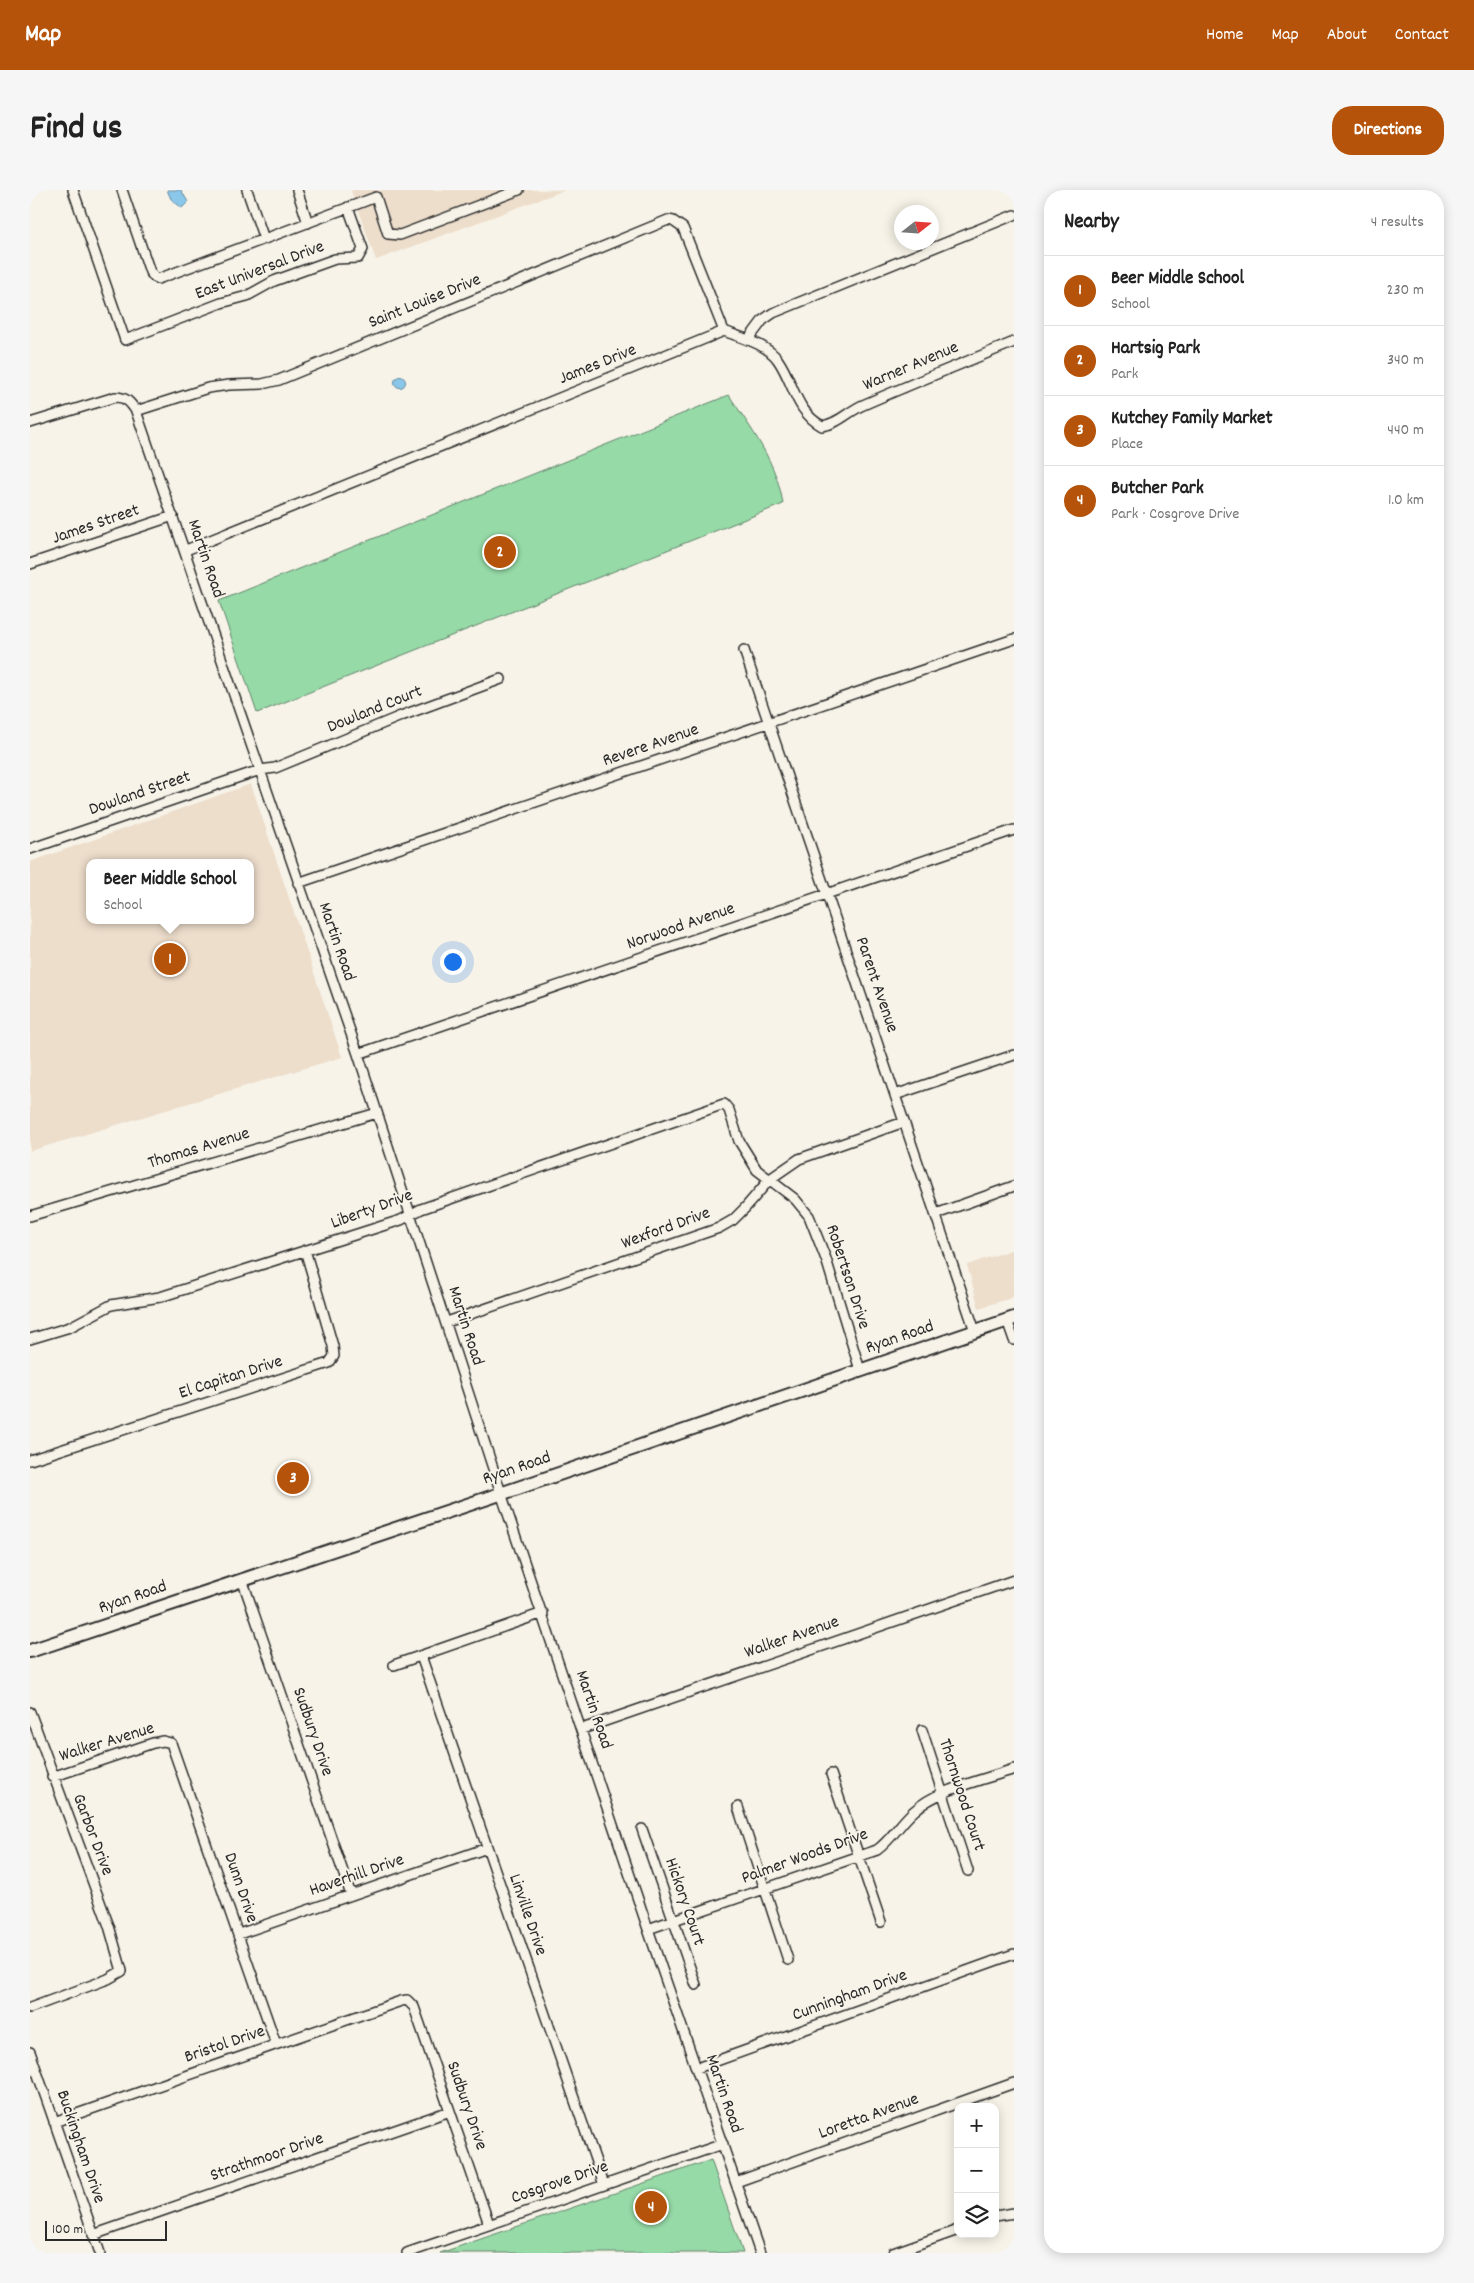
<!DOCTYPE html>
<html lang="en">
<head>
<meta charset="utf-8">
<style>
	:root { --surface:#fff; --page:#f6f6f6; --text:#222; --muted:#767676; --line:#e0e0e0; --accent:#b45309 }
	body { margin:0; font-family:Dekko,sans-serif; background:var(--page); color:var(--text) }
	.controls { position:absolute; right:15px; bottom:15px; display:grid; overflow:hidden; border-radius:10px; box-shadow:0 2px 12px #0003 }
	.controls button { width:45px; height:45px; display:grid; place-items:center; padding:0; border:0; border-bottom:1px solid var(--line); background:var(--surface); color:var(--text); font:25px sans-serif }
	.compass { position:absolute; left:864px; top:15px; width:45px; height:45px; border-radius:50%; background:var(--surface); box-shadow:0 2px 12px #0003; rotate:73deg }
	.scale { position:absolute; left:15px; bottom:12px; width:122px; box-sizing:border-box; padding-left:5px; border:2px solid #2b2b2b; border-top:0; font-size:14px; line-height:18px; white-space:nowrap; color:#2b2b2b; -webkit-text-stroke:4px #f7f3e8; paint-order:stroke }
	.you { position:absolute; left:422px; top:771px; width:18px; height:18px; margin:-12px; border:4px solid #fff; border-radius:50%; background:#1a73e8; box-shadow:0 0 0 8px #1a73e833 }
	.badge { display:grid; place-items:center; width:32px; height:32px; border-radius:50%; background:var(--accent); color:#fff; font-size:16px; font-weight:700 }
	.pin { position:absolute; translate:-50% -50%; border:2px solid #fff; box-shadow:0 1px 5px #0006 }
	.popup { position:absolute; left:56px; top:669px; width:168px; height:65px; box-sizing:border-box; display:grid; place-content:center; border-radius:10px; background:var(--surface); filter:drop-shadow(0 1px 4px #0005); font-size:16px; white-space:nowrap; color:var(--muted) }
	.popup b { font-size:19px; color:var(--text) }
	.popup::after { content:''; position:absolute; left:50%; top:100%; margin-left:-10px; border:10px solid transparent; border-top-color:var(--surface) }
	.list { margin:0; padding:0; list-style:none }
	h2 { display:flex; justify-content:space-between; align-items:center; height:65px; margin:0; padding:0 20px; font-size:21px }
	h2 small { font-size:16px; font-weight:400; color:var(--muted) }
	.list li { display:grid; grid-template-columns:32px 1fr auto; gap:15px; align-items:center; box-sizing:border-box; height:70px; padding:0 20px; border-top:1px solid var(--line) }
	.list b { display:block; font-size:19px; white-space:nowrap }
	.list p { margin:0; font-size:16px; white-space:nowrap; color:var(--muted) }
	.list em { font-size:16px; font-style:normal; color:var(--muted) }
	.icon { flex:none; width:28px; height:28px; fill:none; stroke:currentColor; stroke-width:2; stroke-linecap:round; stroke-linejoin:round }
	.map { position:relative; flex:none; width:984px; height:2063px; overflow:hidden; border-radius:20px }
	header { display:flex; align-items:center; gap:30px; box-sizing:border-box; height:70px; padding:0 25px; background:var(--accent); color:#fff }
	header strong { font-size:24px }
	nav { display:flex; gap:28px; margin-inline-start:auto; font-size:18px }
	.intro { display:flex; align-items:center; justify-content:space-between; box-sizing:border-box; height:120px; padding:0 30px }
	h1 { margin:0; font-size:35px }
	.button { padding:12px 22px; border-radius:20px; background:var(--accent); color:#fff; font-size:18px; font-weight:700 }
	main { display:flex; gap:30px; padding:0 30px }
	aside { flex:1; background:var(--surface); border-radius:20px; box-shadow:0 2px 12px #0003 }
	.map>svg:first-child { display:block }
	.built { fill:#edddcb; fill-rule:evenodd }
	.green { fill:#96daa7; stroke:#608269 }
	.water { fill:#8ac7ea; stroke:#64899e }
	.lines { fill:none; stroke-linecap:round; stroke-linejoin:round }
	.minor-casing { stroke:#2b2b2b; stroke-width:12 }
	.secondary-casing { stroke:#2b2b2b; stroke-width:16 }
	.minor { stroke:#f7f3e8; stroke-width:9 }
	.secondary { stroke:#f7f3e8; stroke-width:12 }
	.labels { text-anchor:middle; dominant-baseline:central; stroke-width:4; stroke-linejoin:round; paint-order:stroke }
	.street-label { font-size:18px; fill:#2b2b2b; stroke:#f7f3e8 }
</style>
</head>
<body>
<header>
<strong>Map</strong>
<nav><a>Home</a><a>Map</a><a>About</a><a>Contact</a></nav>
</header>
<div class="intro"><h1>Find us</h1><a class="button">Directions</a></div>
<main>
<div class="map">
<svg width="984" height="2063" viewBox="0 0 984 2063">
	<rect width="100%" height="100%" fill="#f7f3e8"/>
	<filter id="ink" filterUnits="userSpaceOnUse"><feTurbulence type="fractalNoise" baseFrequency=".02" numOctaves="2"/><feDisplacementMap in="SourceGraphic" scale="10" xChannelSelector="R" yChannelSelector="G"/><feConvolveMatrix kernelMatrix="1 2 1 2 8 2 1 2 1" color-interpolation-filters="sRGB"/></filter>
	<g filter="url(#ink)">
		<!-- built -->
		<path class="built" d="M321,0H535L346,70Z
			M221,594L312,867L0,961V672ZM60,673H220V730H60Z
			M984,1059V1107L949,1118L937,1075Z"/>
		<!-- green -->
		<path class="green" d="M699,205C721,239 747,272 753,314L227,523L189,411Z
			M681,1970L713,2063H410Z"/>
		<!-- water -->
		<path class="water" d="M137,0H151L158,12L152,18L141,9Z
			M364.5 192a5.5 5.5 0 1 1 11 0a5.5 5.5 0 1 1-11 0Z"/>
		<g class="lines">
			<defs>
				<path id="minor" d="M43,0L95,150L191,113L217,106L244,91L305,69L328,68L333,59L318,17
					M92,0L120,82L124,87L128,89L346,7L358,44L370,45L489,0
					M217,0L234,49
					M267,0L278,33
					M718,150L733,130L743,123L984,25
					M106,221L178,198L199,195L232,194L249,190L638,30L643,31L653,38L694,141
					M0,233L85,207C96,207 100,212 106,221L328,864L471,1303L618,1739L730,2063
					M156,360L694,141C712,148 737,154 748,170C764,193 765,221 792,236C808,234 819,221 833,215C883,193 934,173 984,152
					M0,374L143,326
					M714,460L945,1141
					M0,659L230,580L245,578L371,526L471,489
					M268,693L984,449
					M328,864L984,640
					M865,905L984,865
					M906,1024L984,996
					M0,1026L347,923
					M977,1130L984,1150
					M417,1132L689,1038L703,1030L715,1018L740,989L769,969L874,932
					M0,1149L40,1137L81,1115L130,1107L371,1030L391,1019L694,914L699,920L709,951L727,980L765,1009L779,1026L796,1069L830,1180
					M0,1270L299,1173L304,1166L303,1156L275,1060
					M212,1389L321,1705
					M391,1466L574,1995
					M364,1475L513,1423
					M0,1522L79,1736L92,1781L78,1789L0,1818
					M552,1539L984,1390
					M892,1540L938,1681
					M801,1584L851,1732
					M22,1587L123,1553L133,1551L141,1553L246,1854
					M708,1617L758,1770
					M612,1639L666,1795
					M618,1739L847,1660C862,1649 870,1633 884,1621C907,1599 954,1590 984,1579
					M209,1744L457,1658
					M0,1862L70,2063
					M667,1878L984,1764
					M24,1932L371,1811L377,1810L384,1817L459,2034
					M706,1992L984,1893
					M965,2026L984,2023
					M63,2045L420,1921
					M377,2063L693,1954
					M863,2063L928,2040"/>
				<path id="secondary" d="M0,1461L485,1299L984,1128"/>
			</defs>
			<!-- minor casing -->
			<use href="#minor" class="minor-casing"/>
			<!-- secondary casing -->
			<use href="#secondary" class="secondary-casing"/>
			<!-- minor -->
			<use href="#minor" class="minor"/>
			<!-- secondary -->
			<use href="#secondary" class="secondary"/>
		</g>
	</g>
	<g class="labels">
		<!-- street labels -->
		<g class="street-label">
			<text transform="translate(230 81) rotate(-21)">East Universal Drive</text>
			<text transform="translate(395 112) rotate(-22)">Saint Louise Drive</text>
			<text transform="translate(568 175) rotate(-22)">James Drive</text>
			<text transform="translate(881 177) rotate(-23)">Warner Avenue</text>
			<text transform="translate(66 335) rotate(-19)">James Street</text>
			<text transform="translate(175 369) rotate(71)">Martin Road</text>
			<text transform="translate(345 520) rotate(-22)">Dowland Court</text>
			<text transform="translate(621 556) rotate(-19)">Revere Avenue</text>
			<text transform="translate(110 604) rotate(-19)">Dowland Street</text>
			<text transform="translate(651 737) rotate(-19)">Norwood Avenue</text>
			<text transform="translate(306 752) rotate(71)">Martin Road</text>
			<text transform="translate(846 795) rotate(71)">Parent Avenue</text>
			<text transform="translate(169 959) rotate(-17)">Thomas Avenue</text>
			<text transform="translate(342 1020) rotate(-20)">Liberty Drive</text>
			<text transform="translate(636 1039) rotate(-20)">Wexford Drive</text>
			<text transform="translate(817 1087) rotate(72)">Robertson Drive</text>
			<text transform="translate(435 1136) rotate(72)">Martin Road</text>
			<text transform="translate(870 1148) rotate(-19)">Ryan Road</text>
			<text transform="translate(201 1188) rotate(-18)">El Capitan Drive</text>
			<text transform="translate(487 1279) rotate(-19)">Ryan Road</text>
			<text transform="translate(103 1408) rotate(-19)">Ryan Road</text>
			<text transform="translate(762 1448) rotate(-19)">Walker Avenue</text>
			<text transform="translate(563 1520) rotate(71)">Martin Road</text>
			<text transform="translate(282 1542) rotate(71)">Sudbury Drive</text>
			<text transform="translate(77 1553) rotate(-17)">Walker Avenue</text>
			<text transform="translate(931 1605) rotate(72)">Thornwood Court</text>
			<text transform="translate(62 1645) rotate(69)">Garbor Drive</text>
			<text transform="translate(775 1667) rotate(-20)">Palmer Woods Drive</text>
			<text transform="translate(327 1686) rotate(-19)">Haverhill Drive</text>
			<text transform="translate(210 1698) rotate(71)">Dunn Drive</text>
			<text transform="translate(654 1712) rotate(71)">Hickory Court</text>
			<text transform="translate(497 1725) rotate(71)">Linville Drive</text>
			<text transform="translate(820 1806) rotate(-20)">Cunningham Drive</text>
			<text transform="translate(195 1855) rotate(-19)">Bristol Drive</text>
			<text transform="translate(693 1904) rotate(71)">Martin Road</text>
			<text transform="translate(436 1916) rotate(71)">Sudbury Drive</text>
			<text transform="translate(839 1927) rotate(-20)">Loretta Avenue</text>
			<text transform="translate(50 1957) rotate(71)">Buckingham Drive</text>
			<text transform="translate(237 1968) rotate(-19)">Strathmoor Drive</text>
			<text transform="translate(530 1993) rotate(-19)">Cosgrove Drive</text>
		</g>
	</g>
</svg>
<div class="controls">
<button>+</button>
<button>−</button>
<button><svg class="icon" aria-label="layers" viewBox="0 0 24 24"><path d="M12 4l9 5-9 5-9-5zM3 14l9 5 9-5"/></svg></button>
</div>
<svg class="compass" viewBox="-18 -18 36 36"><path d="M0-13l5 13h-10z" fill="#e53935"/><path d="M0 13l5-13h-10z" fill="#767676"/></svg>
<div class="scale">100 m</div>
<div class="you"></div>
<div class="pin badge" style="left:140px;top:769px">1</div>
<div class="popup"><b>Beer Middle School</b>School</div>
<div class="pin badge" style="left:470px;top:362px">2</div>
<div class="pin badge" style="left:263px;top:1288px">3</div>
<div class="pin badge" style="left:621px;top:2017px">4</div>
</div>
<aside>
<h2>Nearby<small>4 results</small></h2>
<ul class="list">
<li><span class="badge">1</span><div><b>Beer Middle School</b><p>School</p></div><em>230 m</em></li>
<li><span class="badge">2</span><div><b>Hartsig Park</b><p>Park</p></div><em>340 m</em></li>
<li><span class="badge">3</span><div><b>Kutchey Family Market</b><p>Place</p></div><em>440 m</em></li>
<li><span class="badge">4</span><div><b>Butcher Park</b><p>Park · Cosgrove Drive</p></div><em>1.0 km</em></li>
</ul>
</aside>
</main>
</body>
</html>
